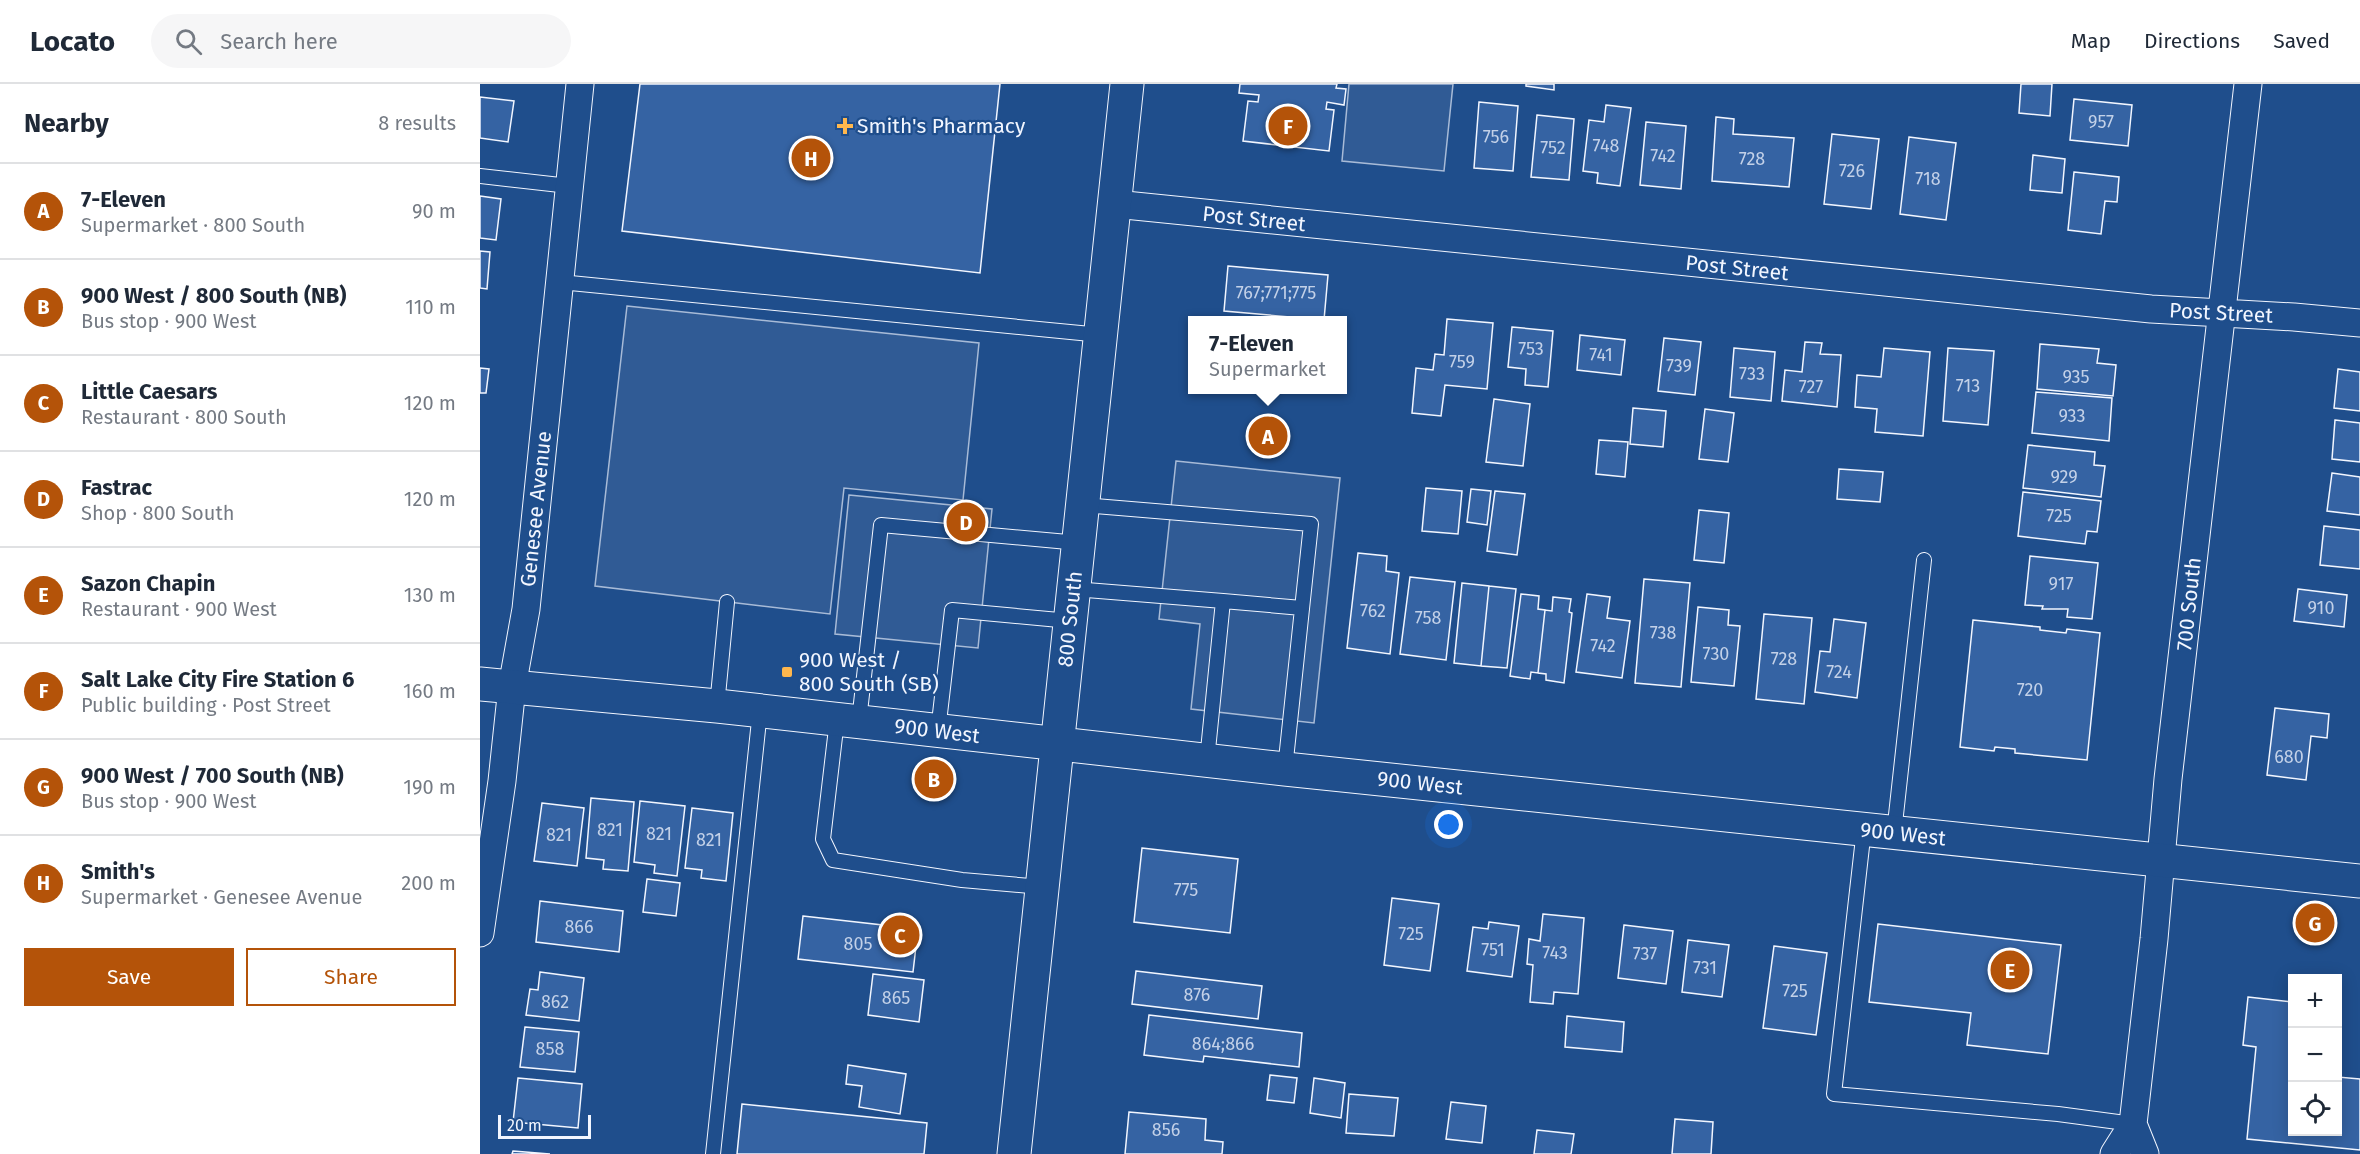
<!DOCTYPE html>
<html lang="en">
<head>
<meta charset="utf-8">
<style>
	:root { --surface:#fff; --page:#f6f6f7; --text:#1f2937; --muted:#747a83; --line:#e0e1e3; --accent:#b45309 }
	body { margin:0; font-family:"Fira Sans",sans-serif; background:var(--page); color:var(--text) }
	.controls { position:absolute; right:18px; bottom:18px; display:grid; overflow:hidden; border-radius:0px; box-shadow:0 3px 15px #0003 }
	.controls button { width:54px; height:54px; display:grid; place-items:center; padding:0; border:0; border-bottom:2px solid var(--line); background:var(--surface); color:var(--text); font:30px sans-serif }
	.scale { position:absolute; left:18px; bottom:15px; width:93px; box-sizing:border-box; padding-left:6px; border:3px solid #f2f6ff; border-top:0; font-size:16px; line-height:21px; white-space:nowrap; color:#f2f6ff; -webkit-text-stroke:4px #1f4e8c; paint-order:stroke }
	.you { position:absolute; left:969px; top:741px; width:21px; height:21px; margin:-15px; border:4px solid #fff; border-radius:50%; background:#1a73e8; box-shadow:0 0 0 9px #1a73e833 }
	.badge { display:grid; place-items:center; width:39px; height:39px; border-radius:50%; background:var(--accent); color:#fff; font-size:20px; font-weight:700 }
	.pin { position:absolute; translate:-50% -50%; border:3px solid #fff; box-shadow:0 2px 6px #0006 }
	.popup { position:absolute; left:708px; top:232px; width:159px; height:78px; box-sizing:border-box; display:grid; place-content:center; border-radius:0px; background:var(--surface); filter:drop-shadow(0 2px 4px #0005); font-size:20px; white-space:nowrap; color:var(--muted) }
	.popup b { font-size:22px; color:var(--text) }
	.popup::after { content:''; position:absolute; left:50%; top:100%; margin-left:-12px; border:12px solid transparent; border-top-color:var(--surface) }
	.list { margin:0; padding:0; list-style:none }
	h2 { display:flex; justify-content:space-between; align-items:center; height:78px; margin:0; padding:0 24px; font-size:26px }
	h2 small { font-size:20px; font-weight:400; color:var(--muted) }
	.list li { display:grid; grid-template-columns:39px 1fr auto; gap:18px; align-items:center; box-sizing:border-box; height:96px; padding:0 24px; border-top:2px solid var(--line) }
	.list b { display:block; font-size:22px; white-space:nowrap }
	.list p { margin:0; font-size:20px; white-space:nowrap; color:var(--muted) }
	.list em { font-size:20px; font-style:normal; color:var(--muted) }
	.actions { display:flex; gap:12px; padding:18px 24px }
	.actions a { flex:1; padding:14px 0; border:2px solid var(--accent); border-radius:0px; text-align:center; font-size:21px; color:var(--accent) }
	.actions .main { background:var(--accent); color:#fff }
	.icon { flex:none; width:33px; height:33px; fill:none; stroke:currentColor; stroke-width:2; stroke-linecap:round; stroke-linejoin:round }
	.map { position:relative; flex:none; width:1880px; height:1070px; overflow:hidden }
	header { display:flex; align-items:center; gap:36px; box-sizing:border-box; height:84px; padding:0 30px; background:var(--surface); border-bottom:2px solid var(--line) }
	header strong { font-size:28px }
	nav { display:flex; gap:33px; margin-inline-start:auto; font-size:21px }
	.search { width:420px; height:54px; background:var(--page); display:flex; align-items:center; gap:15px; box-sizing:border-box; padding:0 21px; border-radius:33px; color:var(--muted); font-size:22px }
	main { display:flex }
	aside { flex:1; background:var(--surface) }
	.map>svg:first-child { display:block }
	.built { fill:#305b95; stroke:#a8bbd7; stroke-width:1.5 }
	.building { fill:#3563a3; stroke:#f2f6ff; stroke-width:1.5 }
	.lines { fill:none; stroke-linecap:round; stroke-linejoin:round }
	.lane-casing { stroke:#f2f6ff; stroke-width:16 }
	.street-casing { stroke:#f2f6ff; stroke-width:29 }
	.secondary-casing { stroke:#f2f6ff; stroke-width:35 }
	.lane { stroke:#1f4e8c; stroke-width:14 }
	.street { stroke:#1f4e8c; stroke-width:27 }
	.secondary { stroke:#1f4e8c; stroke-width:33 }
	.poi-dot { fill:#ffb74d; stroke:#1f4e8c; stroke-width:2 }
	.labels { text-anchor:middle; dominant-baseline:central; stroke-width:4.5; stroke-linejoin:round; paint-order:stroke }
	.number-label { font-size:18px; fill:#c3d1e8 }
	.poi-label { font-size:21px; fill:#f2f6ff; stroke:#1f4e8c; text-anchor:start }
	.street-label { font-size:21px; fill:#f2f6ff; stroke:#1f4e8c }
</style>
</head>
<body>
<header>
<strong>Locato</strong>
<div class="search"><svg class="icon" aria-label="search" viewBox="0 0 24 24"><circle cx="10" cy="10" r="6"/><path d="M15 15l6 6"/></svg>Search here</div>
<nav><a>Map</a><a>Directions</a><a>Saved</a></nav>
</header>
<main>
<aside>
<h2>Nearby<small>8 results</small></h2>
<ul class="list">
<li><span class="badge">A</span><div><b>7-Eleven</b><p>Supermarket · 800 South</p></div><em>90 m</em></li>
<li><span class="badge">B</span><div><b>900 West / 800 South (NB)</b><p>Bus stop · 900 West</p></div><em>110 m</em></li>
<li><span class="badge">C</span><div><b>Little Caesars</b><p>Restaurant · 800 South</p></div><em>120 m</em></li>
<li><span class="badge">D</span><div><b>Fastrac</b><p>Shop · 800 South</p></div><em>120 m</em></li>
<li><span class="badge">E</span><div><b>Sazon Chapin</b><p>Restaurant · 900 West</p></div><em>130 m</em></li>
<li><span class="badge">F</span><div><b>Salt Lake City Fire Station 6</b><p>Public building · Post Street</p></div><em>160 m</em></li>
<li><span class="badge">G</span><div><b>900 West / 700 South (NB)</b><p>Bus stop · 900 West</p></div><em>190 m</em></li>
<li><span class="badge">H</span><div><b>Smith's</b><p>Supermarket · Genesee Avenue</p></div><em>200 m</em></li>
</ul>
<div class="actions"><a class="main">Save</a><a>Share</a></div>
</aside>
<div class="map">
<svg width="1880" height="1070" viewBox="0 0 1880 1070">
	<rect width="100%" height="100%" fill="#1f4e8c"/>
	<!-- built -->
	<path class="built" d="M869,0H973L964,87L862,77Z
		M147,222L499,259L483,416L364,404L350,530L115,502Z
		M696,377L860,394L834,639L711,625L720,540L679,535Z
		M369,411L512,425L498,564L355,550Z"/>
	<!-- building -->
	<path class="building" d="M160,0H520L500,189L142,147Z
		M760,0H857L856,4L866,5L864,21L847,18L846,25L854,26L849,67L763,57L768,17L778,18L779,11L759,9Z
		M1046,0H1074V6L1046,2Z
		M1541,0H1572L1570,32L1539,29Z
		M0,13L34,17L28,58L0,54Z
		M1594,15L1652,21L1648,62L1590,56Z
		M999,18L1038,22L1033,87L994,84Z
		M1126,21L1151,24L1140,102L1117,99L1118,89L1103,87L1109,36L1124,38Z
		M1057,31L1094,35L1089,96L1051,93Z
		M1236,33L1254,35L1253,50L1314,54L1309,103L1232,97Z
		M1166,38L1206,42L1201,105L1160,101Z
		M1352,50L1399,55L1391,125L1344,120Z
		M1429,53L1476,59L1466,136L1420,130Z
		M1553,71L1585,75L1582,109L1550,106Z
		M1594,88L1639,93L1637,118L1625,117L1621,150L1588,146Z
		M0,112L21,115L16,156L0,154Z
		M0,167L10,168L7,205L0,204Z
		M748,182L848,191L844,236L744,227Z
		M967,235L1013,239L1007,305L965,301L961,332L932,329L936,284L953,286L955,270L964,271Z
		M1032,243L1073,247L1068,303L1045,301L1046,285L1028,283Z
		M1100,251L1145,256L1141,291L1097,286Z
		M1184,254L1221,258L1215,311L1178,307Z
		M1325,258L1342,259L1340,270L1361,271L1357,323L1302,317L1305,286L1322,288Z
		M1560,260L1619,265L1617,279L1636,281L1633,312L1557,305Z
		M1254,264L1295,268L1291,317L1250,313Z
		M1404,264L1450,268L1443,352L1395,348L1397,325L1375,323L1377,291L1401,293Z
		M1468,264L1514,267L1508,341L1463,337Z
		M0,284L9,285L6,309H0Z
		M1858,285L1880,288V327L1854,324Z
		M1556,308L1632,314L1629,357L1552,349Z
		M1014,315L1050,320L1043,382L1006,378Z
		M1153,324L1186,327L1183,363L1150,360Z
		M1225,325L1254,329L1248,378L1219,375Z
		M1855,336L1880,339V378L1852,375Z
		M1119,356L1148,358L1145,393L1116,390Z
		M1548,361L1615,368L1614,381L1625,382L1621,413L1543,404Z
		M1359,385L1403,388L1400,418L1357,415Z
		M1852,389L1880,393V431L1847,427Z
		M946,404L982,407L978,450L942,447Z
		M991,405L1011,407L1007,441L987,438Z
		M1015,407L1045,410L1037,471L1007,467Z
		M1543,408L1621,417L1617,448L1607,447L1605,460L1538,452Z
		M1219,426L1249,429L1244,479L1214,476Z
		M1844,442L1880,446V485L1840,481Z
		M878,469L907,472L906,487L919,489L910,570L867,564Z
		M1550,472L1618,479L1612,535L1587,533L1588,525H1562L1563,522L1545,521Z
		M930,493L975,498L966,576L920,570Z
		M1164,495L1210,499L1201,603L1155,599Z
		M982,499L1009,502L1001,582L974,579Z
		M1009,502L1036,505L1027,584L1001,582Z
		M1818,505L1867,511L1864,543L1814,537Z
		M1041,510L1059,512L1058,525L1065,526L1058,589L1051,588L1050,595L1030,592Z
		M1107,510L1130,513L1127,534L1150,537L1142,594L1096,588Z
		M1073,513L1091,515L1089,528L1092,529L1084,599L1066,596V590L1058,589L1065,526L1072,527Z
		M1218,523L1249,526L1248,541L1260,542L1254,602L1211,598Z
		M1284,530L1332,534L1324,620L1276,615Z
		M1354,535L1386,539L1377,614L1335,608L1340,567L1350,568Z
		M1493,536L1560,543V546L1586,549L1587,545L1620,549L1607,676L1535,669V665L1515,663L1514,667L1480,663Z
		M1795,624L1849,630L1847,654L1831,652L1826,696L1787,691Z
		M111,714L154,718L148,787L123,785L124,776L106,774Z
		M160,717L205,722L197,792L174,789L175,781L154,778Z
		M62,719L104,724L97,782L54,777Z
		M212,724L253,729L246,797L221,794L222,786L205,784Z
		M662,764L758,775L750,849L654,838Z
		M167,795L200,799L196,832L163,828Z
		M912,814L959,820L950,887L904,881Z
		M60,817L143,827L139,868L56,858Z
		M1063,830L1104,834L1098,910L1074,908L1073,920L1050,918L1053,881L1047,880L1049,855L1060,857Z
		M323,832L438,845L433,888L318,875Z
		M1009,838L1039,842L1032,893L987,887L993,843L1008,845Z
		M1398,840L1581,861L1568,970L1487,961L1491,929L1389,918Z
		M1144,841L1193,847L1186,900L1138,894Z
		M1208,856L1249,861L1242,913L1202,908Z
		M1294,862L1347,869L1336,951L1283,944Z
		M656,887L782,902L778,935L652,920Z
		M60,888L104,894L99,937L46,931L50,905L58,906Z
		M393,890L444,896L439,938L388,931Z
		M1768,913L1812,918V1048H1858V993L1880,995V1066L1767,1055L1776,963L1763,961Z
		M669,931L822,949L819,983L724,972L723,978L664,971Z
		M1087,932L1144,938L1142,968L1085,963Z
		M45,943L99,948L95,988L40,983Z
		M368,981L426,990L420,1030L379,1023L382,1002L366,1000Z
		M790,991L817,994L814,1019L787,1016Z
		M38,994L102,1000L98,1044L33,1038Z
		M834,994L865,999L861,1034L830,1029Z
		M869,1010L918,1014L914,1052L866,1049Z
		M971,1018L1006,1022L1002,1059L966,1055Z
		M262,1020L447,1039L444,1070H257Z
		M649,1028L726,1035L725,1056L743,1058L742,1070H645Z
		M1195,1035L1233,1038L1231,1070H1192Z
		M1057,1046L1094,1050L1091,1070H1054Z
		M33,1067L70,1070H32Z"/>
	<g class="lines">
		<defs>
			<path id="lane" d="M0,92L89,102
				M80,198L621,251
				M603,421L831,440L805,685
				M594,505L743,517L727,676
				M743,517L822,524
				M237,622L247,518
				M357,636L343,755L353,776L482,796L562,803
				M379,637L401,441L599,459
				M458,647L472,526L590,537
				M1384,745L1354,1010L1578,1030L1653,1040
				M1414,749L1444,476
				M233,1070L280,627"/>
			<path id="street" d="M635,120L1671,225L1814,233L1880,239
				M0,849L22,697L32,603L46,525L100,0
				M1653,1040L1665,1070
				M1634,1070L1653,1040L1674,855L1688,695L1768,0"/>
			<path id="secondary" d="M0,600L237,622L805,685L1880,797
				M534,1070L647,0"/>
		</defs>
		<!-- lane casing -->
		<use href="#lane" class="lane-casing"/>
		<!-- street casing -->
		<use href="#street" class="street-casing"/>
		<!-- secondary casing -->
		<use href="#secondary" class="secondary-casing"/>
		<!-- lane -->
		<use href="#lane" class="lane"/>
		<!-- street -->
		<use href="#street" class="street"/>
		<!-- secondary -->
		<use href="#secondary" class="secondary"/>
	</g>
	<!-- markers -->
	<g class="poi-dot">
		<path d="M362 33h6v6h6v6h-6v6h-6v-6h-6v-6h6z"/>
		<rect x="301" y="582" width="12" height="12" rx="3"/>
	</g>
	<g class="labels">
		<!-- number labels -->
		<g class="number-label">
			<text x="1621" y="38">957</text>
			<text x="1016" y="53">756</text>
			<text x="1126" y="62">748</text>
			<text x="1073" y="64">752</text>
			<text x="1183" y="72">742</text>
			<text x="1272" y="75">728</text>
			<text x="1372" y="87">726</text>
			<text x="1448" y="95">718</text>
			<text x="796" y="209">767;771;775</text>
			<text x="1051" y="265">753</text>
			<text x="1121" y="271">741</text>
			<text x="982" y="278">759</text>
			<text x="1199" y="282">739</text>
			<text x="1272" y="290">733</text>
			<text x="1596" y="293">935</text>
			<text x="1488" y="302">713</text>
			<text x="1331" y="303">727</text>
			<text x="1592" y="332">933</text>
			<text x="1584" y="393">929</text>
			<text x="1579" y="432">725</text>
			<text x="1581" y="500">917</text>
			<text x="1841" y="524">910</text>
			<text x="893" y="527">762</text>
			<text x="948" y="534">758</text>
			<text x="1183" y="549">738</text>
			<text x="1123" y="562">742</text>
			<text x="1236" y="570">730</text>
			<text x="1304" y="575">728</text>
			<text x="1359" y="588">724</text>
			<text x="1550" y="606">720</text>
			<text x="1809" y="673">680</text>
			<text x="130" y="746">821</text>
			<text x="179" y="750">821</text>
			<text x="79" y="751">821</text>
			<text x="229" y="756">821</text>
			<text x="706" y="806">775</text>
			<text x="99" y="843">866</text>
			<text x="931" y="850">725</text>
			<text x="378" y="860">805</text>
			<text x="1013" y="866">751</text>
			<text x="1075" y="869">743</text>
			<text x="1165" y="870">737</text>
			<text x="1225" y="884">731</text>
			<text x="1315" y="907">725</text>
			<text x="717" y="911">876</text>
			<text x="416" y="914">865</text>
			<text x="75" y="918">862</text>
			<text x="743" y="960">864;866</text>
			<text x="70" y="965">858</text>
			<text x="686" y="1046">856</text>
		</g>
		<!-- poi labels -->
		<g class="poi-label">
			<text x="377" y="42">Smith's Pharmacy</text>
			<text x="319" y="576">900 West /<tspan x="319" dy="24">800 South (SB)</tspan></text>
		</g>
		<!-- street labels -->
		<g class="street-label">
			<text transform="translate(774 135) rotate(6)">Post Street</text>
			<text transform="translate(1257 184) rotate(6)">Post Street</text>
			<text transform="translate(1741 229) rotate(3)">Post Street</text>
			<text transform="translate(56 425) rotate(-84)">Genesee Avenue</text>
			<text transform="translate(1709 520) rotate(-84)">700 South</text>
			<text transform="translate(590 535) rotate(-84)">800 South</text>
			<text transform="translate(457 647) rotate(7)">900 West</text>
			<text transform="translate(940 699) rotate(6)">900 West</text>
			<text transform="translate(1423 750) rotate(6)">900 West</text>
		</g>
	</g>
</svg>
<div class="controls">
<button>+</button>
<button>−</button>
<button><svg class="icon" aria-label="locate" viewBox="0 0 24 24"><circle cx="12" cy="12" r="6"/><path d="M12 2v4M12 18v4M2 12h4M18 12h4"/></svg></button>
</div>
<div class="scale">20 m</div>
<div class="you"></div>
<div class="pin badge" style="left:788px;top:352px">A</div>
<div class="popup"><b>7-Eleven</b>Supermarket</div>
<div class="pin badge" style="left:454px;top:695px">B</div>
<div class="pin badge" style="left:420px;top:851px">C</div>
<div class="pin badge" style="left:486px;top:438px">D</div>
<div class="pin badge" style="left:1530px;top:886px">E</div>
<div class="pin badge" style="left:808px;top:42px">F</div>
<div class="pin badge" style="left:1835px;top:839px">G</div>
<div class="pin badge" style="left:331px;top:74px">H</div>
</div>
</main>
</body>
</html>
